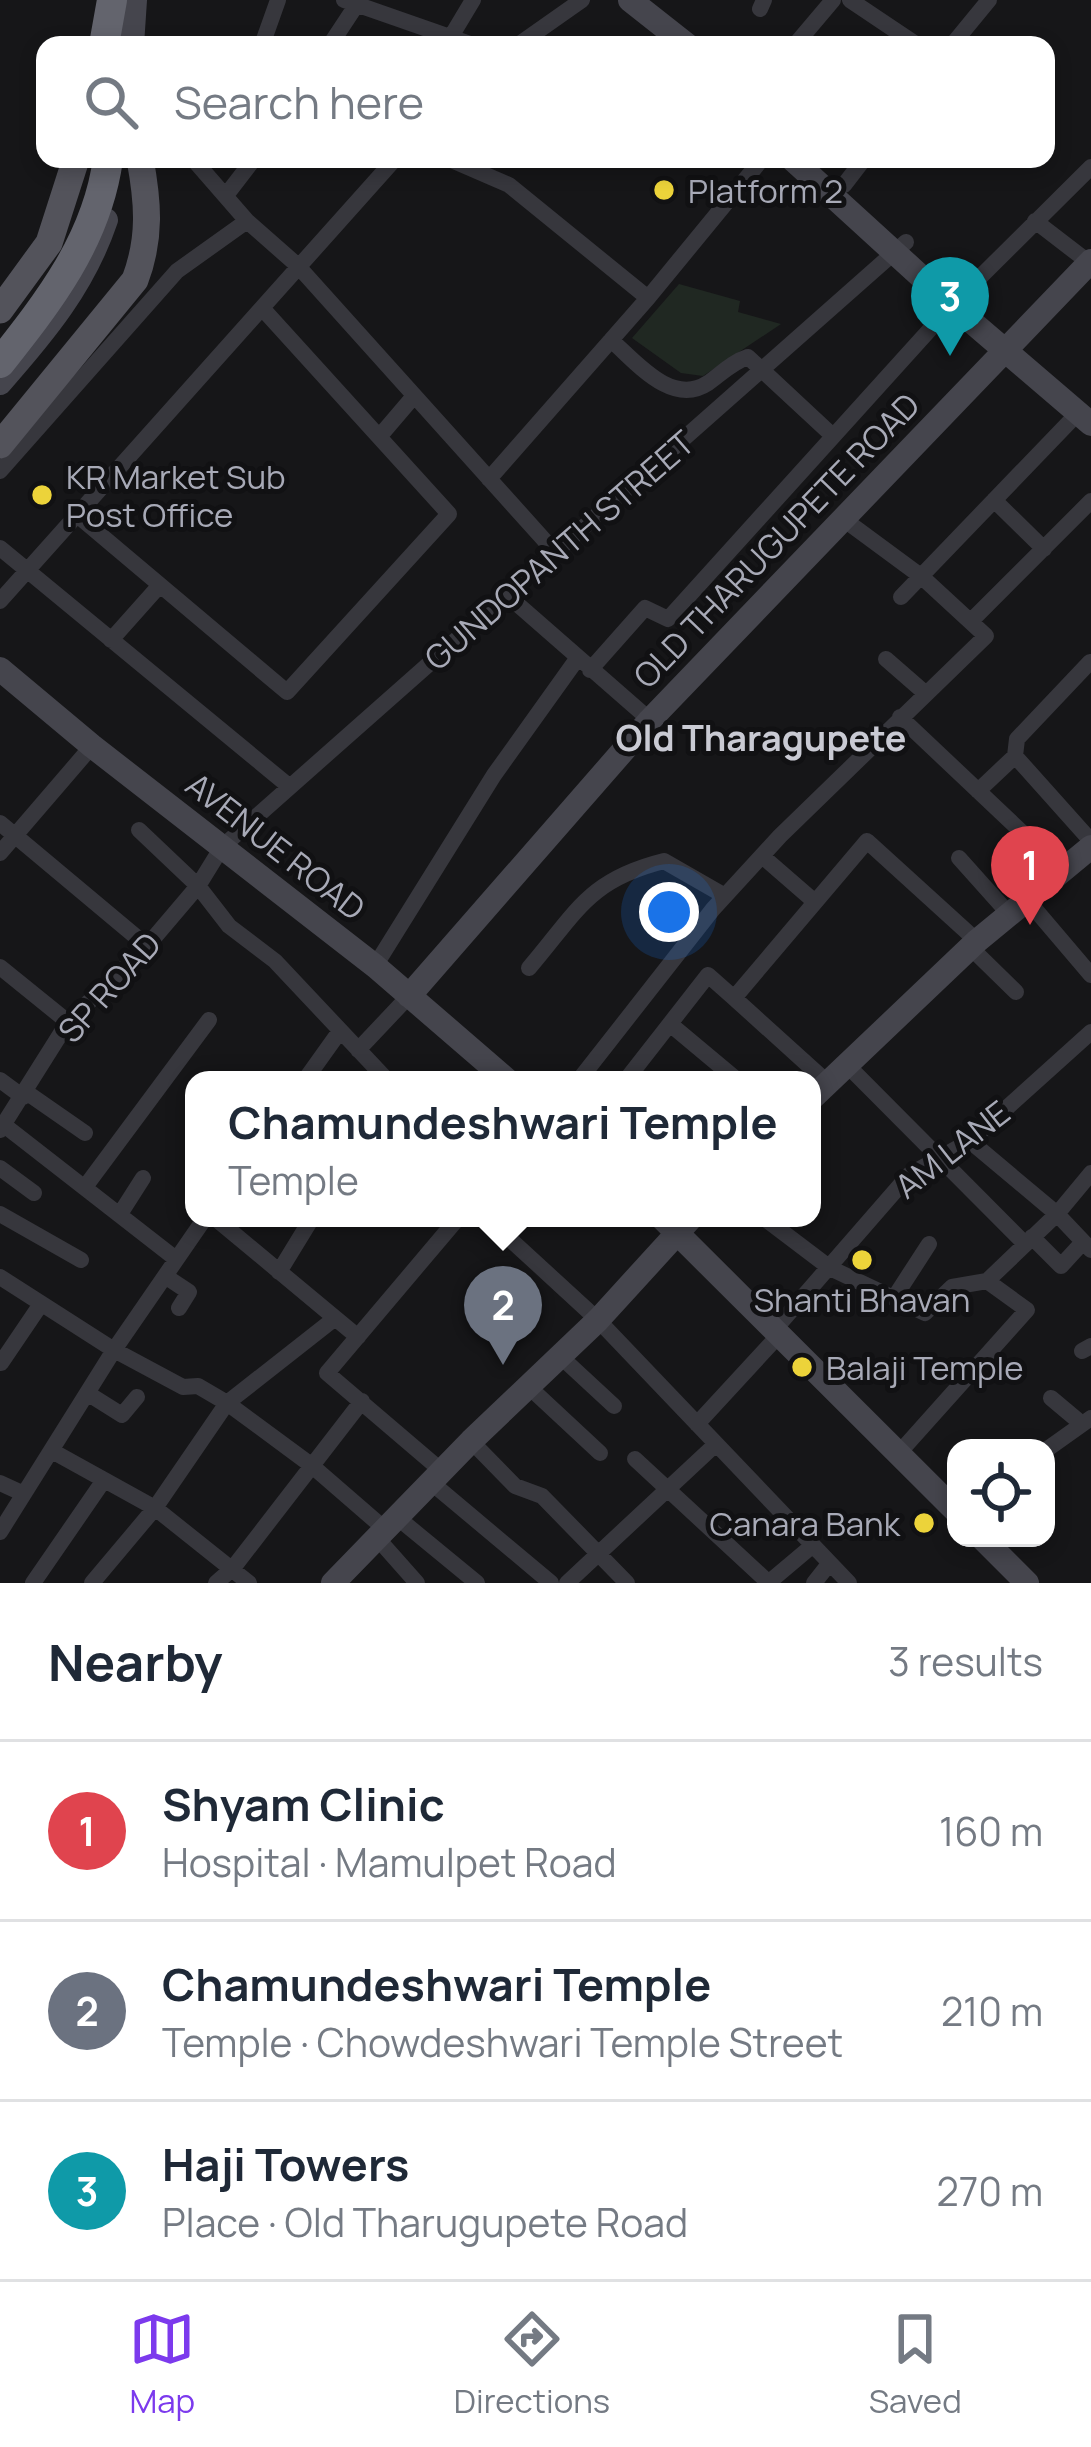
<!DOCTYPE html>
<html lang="en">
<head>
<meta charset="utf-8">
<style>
	:root { --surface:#fff; --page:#f6f6f7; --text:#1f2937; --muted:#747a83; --line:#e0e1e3; --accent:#7c3aed }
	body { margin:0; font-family:Manrope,sans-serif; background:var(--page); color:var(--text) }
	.controls { position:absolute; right:36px; bottom:36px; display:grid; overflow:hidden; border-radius:24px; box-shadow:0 6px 18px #0003 }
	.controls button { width:108px; height:108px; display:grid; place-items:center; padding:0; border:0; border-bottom:3px solid var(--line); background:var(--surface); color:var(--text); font:60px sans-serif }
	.you { position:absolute; left:669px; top:912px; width:42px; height:42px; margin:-30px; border:9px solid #fff; border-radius:50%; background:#1a73e8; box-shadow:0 0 0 18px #1a73e833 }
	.badge { display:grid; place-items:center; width:78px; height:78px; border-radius:50%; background:var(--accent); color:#fff; font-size:39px; font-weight:700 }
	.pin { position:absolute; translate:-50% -99px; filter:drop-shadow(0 3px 6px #0008) }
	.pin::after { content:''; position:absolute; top:63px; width:42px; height:36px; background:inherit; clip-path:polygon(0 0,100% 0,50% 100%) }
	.popup { position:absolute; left:185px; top:1071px; width:636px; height:156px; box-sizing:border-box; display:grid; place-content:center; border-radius:24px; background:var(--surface); filter:drop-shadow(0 3px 9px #0005); font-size:39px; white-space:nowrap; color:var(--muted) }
	.popup b { font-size:45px; color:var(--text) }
	.popup::after { content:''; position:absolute; left:50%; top:100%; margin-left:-24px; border:24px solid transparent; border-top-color:var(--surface) }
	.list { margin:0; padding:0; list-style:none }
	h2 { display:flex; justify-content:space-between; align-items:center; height:156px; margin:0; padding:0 48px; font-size:51px }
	h2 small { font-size:39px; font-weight:400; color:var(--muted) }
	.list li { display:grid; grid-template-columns:78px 1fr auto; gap:36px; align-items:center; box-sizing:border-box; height:180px; padding:0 48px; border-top:3px solid var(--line) }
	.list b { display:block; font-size:45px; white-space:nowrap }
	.list p { margin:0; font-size:39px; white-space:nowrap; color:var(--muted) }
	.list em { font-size:39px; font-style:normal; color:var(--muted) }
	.icon { flex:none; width:66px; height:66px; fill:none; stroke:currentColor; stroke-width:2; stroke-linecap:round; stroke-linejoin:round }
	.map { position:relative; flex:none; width:1091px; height:1583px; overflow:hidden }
	.search { position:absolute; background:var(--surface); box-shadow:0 6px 18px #0003; left:36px; right:36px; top:36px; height:132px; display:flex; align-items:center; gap:30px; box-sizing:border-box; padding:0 42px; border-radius:24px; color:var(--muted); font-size:45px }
	.sheet { height:696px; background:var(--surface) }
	nav { display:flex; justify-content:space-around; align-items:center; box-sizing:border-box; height:168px; border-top:3px solid var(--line); background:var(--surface); font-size:33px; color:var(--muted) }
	nav a { display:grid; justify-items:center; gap:6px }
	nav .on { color:var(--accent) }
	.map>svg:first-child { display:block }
	.green { fill:#202822 }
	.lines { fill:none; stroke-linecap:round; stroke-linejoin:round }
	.street { stroke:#37373d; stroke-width:16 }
	.secondary { stroke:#45454d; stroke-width:24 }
	.primary { stroke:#53535b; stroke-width:27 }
	.highway { stroke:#63646d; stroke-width:30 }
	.poi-dot { fill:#ecd33a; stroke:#111113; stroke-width:4.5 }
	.labels { text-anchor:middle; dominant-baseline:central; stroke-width:10; stroke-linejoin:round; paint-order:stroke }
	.poi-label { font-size:33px; fill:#a8aab7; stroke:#111113; text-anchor:start }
	.street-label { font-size:33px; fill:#a8aab7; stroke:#111113 }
	.neighbourhood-label { font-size:36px; font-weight:bold; fill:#c9cad3; stroke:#111113 }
</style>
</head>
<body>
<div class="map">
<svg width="1091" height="1583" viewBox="0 0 1091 1583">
	<rect width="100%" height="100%" fill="#161618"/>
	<!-- green -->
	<path class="green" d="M679,284L740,301L738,312L781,324L703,376L681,373L632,338Z"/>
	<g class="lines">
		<!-- street -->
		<path class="street" d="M344,0L473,45
			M850,0L917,45
			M760,9L764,0
			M452,35L473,0
			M262,45L278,0
			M330,45L357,4
			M518,45L582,0
			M795,45L833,0
			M952,45L989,0
			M193,159L247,221L297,265L555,552
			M449,159L509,185L648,298L762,159
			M844,185L864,159
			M227,194L254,159
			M1035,221L1091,264
			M611,340C636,362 672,407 708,383C721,374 732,362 748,357L833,436
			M379,437L414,396
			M0,471L177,271L247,221
			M489,479L648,298
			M994,500L1044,549
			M77,515L287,692L449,514L262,308
			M0,548L290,787
			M507,595L650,720
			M901,597L1078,413
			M0,601L395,159
			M971,621L1091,501
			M111,640L160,585
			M886,659L925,693
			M1090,662L1017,739L1015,756L1091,841
			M590,670L645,608L668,619L952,305L1091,167
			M900,717L1064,872
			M978,791L1015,756
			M0,823L147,946
			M139,830L198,886L229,926L275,961L387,1080
			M0,853L92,746
			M762,856L815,902
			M959,858L1010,915
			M1028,901L1091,975
			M970,947L1016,992
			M375,966L494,775L577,659
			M0,967L68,1022
			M529,968C577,912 588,880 664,861L725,896
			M734,998L828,1083
			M670,1024L737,1080
			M358,1050L409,996
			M847,1065L1025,1244
			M0,1080L23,1097
			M305,1080L340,1031
			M579,1080L713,909L780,836L986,636L922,577L842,518
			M626,1080L708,975L734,998L867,841L977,941
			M26,1092L85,1133
			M4,1125L176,1259
			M0,1130L68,1022L147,946L198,886L222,847L906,242
			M970,1141L1057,1214L1091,1250
			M0,1168L34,1193
			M85,1187L209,1020
			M0,1214L81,1260
			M120,1214L143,1178
			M215,1218L358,1337
			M487,1218L598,1320L849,1583
			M764,1218L830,1268L925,1313L952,1287L987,1281
			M1032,1237L1061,1266L1083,1242
			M279,1272L312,1218
			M165,1276L189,1292L179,1308
			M0,1277L114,1350L183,1387L198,1386L227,1403L311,1465L386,1530
			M987,1281L1057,1214L1091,1173
			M894,1298L929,1244
			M775,1329L909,1175L970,1141L1091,1032
			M1082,1351L1091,1346
			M560,1356L614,1406
			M1,1363L41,1304
			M528,1386L600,1453
			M87,1393L122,1415L137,1397
			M1051,1398L1082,1424
			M697,1424L780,1334
			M471,1441L515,1486L542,1496L627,1583
			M1046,1450L1091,1418
			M52,1451L155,1508L249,1583
			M899,1453L1027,1310L987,1281
			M635,1459L769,1583
			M443,1472L327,1373L458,1218
			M0,1483L24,1494
			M433,1484L551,1583
			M398,1518L477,1583
			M0,1532L114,1350L205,1218
			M378,1539L417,1583
			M33,1583L104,1480
			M92,1583L155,1508L227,1403L334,1319
			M216,1583L233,1568L362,1401
			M567,1583L716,1444
			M768,1583L812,1546
			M814,1583L829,1564"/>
		<!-- secondary -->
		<path class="secondary" d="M630,0L687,45
			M132,45L135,0
			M792,159L952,305L1091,424
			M0,383C45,332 84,285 106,220
			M0,669L92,746L375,966L507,1080
			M409,996L650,720L1091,261
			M812,1098L977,941L1091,847
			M662,1218L956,1511
			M982,1538L1027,1583
			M333,1583L471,1441L598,1320L691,1218"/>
		<!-- primary -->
		<path class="primary" d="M0,310L49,243L76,159
			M0,445L135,280C151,238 148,202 140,159"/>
		<!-- highway -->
		<path class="highway" d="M104,45L112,0
			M0,363C49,301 97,240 108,159"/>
	</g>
	<!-- markers -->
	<g class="poi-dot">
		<circle cx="664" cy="190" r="12"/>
		<circle cx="42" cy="495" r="12"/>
		<circle cx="862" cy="1260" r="12"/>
		<circle cx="802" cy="1367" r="12"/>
		<circle cx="924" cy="1523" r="12"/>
	</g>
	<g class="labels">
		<!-- poi labels -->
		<g class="poi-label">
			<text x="688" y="190">Platform 2</text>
			<text x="66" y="476">KR Market Sub<tspan x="66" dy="38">Post Office</tspan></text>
			<text x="862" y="1299" text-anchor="middle">Shanti Bhavan</text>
			<text x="826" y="1367">Balaji Temple</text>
			<text x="900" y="1523" text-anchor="end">Canara Bank</text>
		</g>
		<!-- street labels -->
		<g class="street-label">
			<text transform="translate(776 540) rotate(-46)">OLD THARUGUPETE ROAD</text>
			<text transform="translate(559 550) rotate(-41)">GUNDOPANTH STREET</text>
			<text transform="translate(276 846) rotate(38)">AVENUE ROAD</text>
			<text transform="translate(109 987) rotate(-48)">SP ROAD</text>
			<text transform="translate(952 1149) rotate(-38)">AM LANE</text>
		</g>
		<!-- neighbourhood labels -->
		<g class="neighbourhood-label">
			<text x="761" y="737">Old Tharagupete</text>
		</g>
	</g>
</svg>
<div class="controls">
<button><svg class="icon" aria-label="locate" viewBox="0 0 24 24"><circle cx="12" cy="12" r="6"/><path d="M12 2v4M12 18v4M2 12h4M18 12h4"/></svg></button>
</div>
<div class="you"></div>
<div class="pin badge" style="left:1030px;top:925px;background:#e0444e">1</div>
<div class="pin badge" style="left:503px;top:1365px;background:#6b7280">2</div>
<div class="popup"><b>Chamundeshwari Temple</b>Temple</div>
<div class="pin badge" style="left:950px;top:356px;background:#0f9aa8">3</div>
<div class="search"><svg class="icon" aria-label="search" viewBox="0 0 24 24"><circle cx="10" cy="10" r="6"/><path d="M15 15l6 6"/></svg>Search here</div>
</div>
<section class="sheet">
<h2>Nearby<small>3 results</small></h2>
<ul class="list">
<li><span class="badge" style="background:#e0444e">1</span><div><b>Shyam Clinic</b><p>Hospital · Mamulpet Road</p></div><em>160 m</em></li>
<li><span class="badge" style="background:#6b7280">2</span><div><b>Chamundeshwari Temple</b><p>Temple · Chowdeshwari Temple Street</p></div><em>210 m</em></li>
<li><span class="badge" style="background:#0f9aa8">3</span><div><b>Haji Towers</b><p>Place · Old Tharugupete Road</p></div><em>270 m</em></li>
</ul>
</section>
<nav>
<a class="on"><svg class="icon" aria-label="map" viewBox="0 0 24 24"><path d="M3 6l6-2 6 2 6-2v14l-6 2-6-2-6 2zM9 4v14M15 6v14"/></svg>Map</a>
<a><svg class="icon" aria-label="directions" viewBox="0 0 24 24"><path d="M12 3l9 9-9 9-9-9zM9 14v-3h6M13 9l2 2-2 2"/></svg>Directions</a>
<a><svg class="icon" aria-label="saved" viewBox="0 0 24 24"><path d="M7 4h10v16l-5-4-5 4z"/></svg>Saved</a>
</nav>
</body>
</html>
